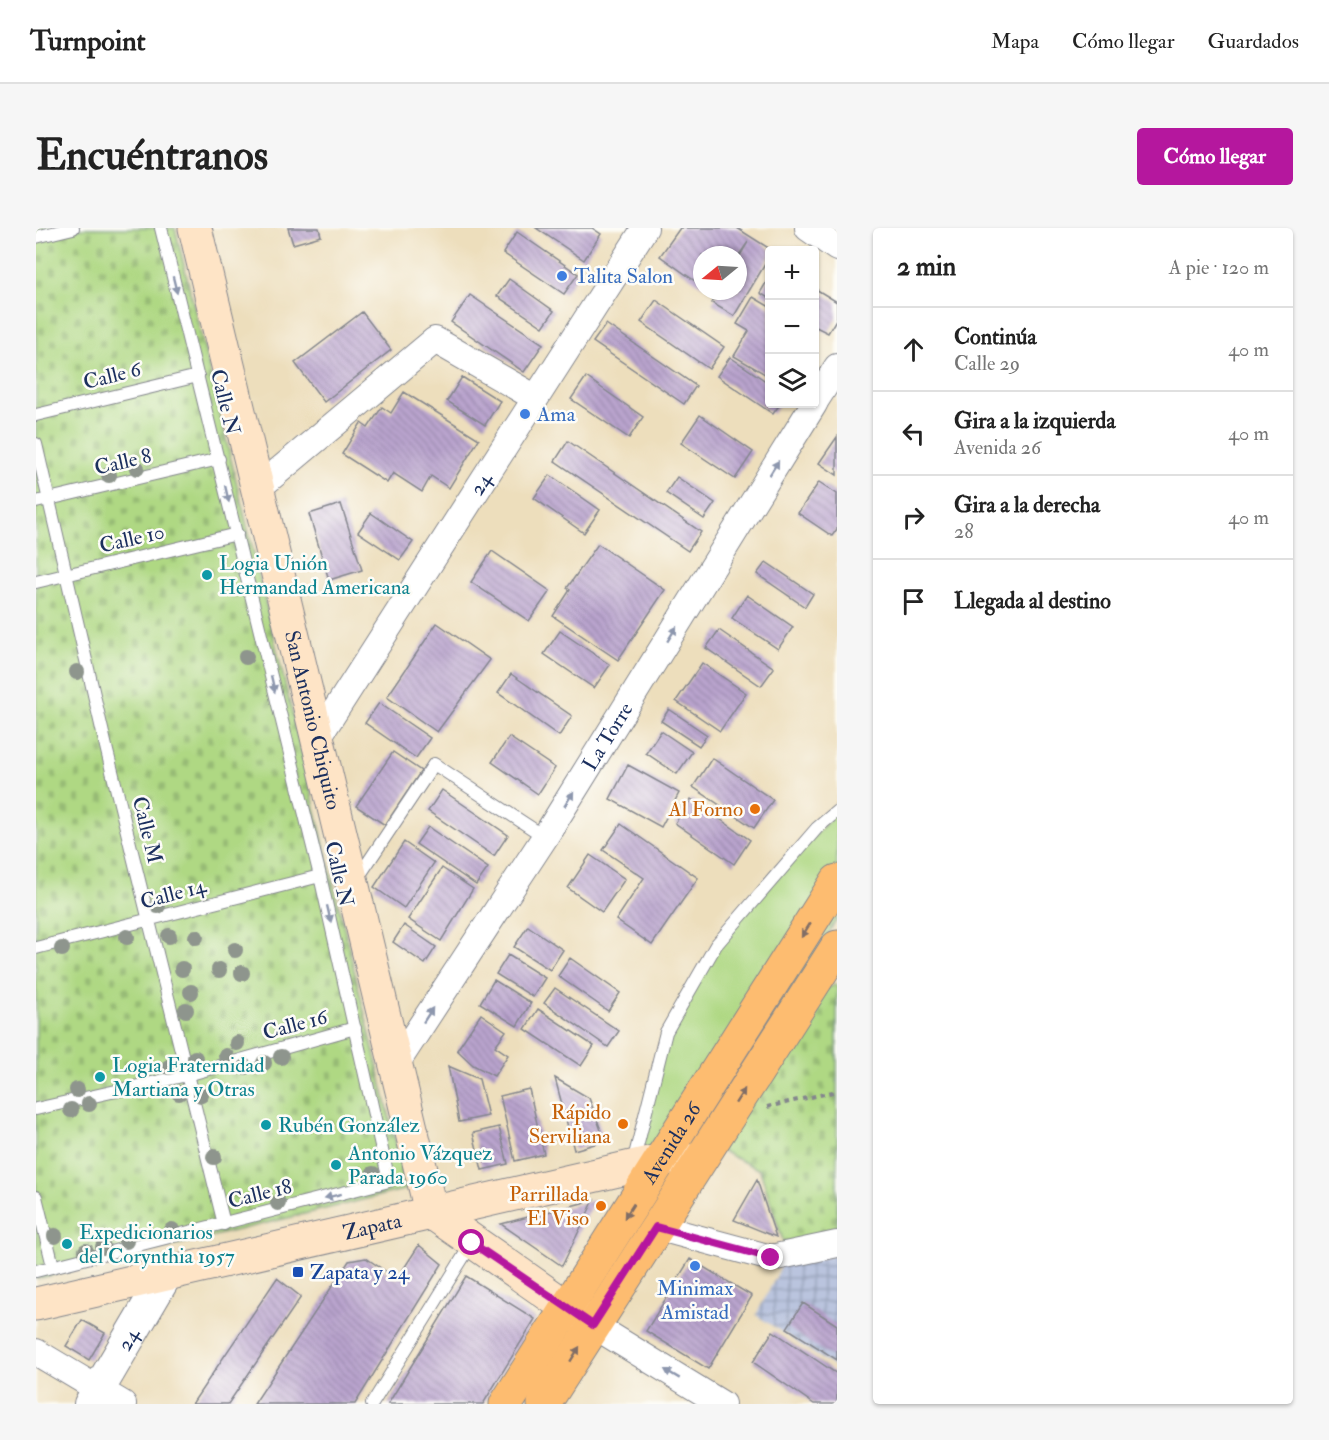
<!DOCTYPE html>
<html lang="es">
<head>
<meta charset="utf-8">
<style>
	:root { --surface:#fff; --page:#f6f6f6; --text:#222; --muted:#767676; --line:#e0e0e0; --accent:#b5179e }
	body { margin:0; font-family:"IM FELL Double Pica",serif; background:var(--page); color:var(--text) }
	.controls { position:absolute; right:18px; top:18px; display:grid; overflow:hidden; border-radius:6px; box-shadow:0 2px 4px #0004 }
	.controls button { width:54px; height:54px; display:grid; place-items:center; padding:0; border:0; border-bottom:2px solid var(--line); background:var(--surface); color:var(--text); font:30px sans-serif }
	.compass { position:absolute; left:657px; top:18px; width:54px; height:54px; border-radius:50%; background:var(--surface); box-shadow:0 2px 4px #0004; rotate:252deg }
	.stop { position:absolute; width:18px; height:18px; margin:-14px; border:4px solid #b5179e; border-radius:50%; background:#fff }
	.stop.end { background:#b5179e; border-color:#fff; box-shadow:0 2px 6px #0008 }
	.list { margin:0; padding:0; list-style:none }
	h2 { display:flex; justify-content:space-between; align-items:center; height:78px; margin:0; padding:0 24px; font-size:26px }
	h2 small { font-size:20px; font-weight:400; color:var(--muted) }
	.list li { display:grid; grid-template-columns:39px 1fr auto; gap:18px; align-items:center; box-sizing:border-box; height:84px; padding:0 24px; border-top:2px solid var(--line) }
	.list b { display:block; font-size:22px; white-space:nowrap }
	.list p { margin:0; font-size:20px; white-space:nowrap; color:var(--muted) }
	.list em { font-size:20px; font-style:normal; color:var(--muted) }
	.icon { flex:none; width:33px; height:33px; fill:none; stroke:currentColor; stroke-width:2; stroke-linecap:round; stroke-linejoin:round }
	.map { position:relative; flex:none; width:801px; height:1176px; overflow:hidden; border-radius:6px }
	header { display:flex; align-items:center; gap:36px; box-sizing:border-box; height:84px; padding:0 30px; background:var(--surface); border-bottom:2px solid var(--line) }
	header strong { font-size:28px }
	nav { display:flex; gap:33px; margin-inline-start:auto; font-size:21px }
	.intro { display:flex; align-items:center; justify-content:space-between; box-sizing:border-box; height:144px; padding:0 36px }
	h1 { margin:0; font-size:42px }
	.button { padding:15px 27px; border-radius:6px; background:var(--accent); color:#fff; font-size:21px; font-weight:700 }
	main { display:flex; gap:36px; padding:0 36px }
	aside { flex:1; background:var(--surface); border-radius:6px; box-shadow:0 2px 4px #0004 }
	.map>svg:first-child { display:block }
	.industrial { fill:url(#industrial-grid) }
	.green { fill:#afd883; stroke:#658470; stroke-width:1.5 }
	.cemetery { fill:url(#cemetery-stones); stroke:#658470; stroke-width:1.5 }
	.building { fill:url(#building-back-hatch) }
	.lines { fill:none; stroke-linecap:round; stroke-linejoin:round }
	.service-casing { stroke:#84868d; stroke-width:14 }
	.minor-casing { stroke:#84868d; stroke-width:28 }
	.tertiary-casing { stroke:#84868d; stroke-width:34 }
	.secondary-casing { stroke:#84868d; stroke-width:35 }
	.primary-casing { stroke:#84868d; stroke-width:35 }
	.path { stroke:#84868d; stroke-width:4; stroke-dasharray:4.5 4.5; stroke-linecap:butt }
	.service { stroke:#fff; stroke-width:12 }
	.minor { stroke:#fff; stroke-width:26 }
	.tertiary { stroke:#fff; stroke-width:32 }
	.secondary { stroke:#fee4c6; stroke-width:33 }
	.primary { stroke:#fdbc70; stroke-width:33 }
	.tree { fill:#8e958d }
	.oneway { fill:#8d97ae }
	.oneway2 { fill:#816e66 }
	.route { stroke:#b5179e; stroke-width:8 }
	.shop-dot { fill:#3f7fe0; stroke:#fdfcf7; stroke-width:2 }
	.culture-dot { fill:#0f9aa8; stroke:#fdfcf7; stroke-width:2 }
	.food-dot { fill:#e8710a; stroke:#fdfcf7; stroke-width:2 }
	.transit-dot { fill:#1a4fb4; stroke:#fdfcf7; stroke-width:2 }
	.labels { text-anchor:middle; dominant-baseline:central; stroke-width:5; stroke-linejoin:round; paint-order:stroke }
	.shop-label { font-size:21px; fill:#366cbe; stroke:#fdfcf7; text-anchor:start }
	.street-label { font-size:21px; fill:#1b2f5e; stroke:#fdfcf7 }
	.culture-label { font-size:21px; fill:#0d838f; stroke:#fdfcf7; text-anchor:start }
	.food-label { font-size:21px; fill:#c56008; stroke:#fdfcf7; text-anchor:end }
	.transit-label { font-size:21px; fill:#164399; stroke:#fdfcf7; text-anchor:start }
</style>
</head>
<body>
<header>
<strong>Turnpoint</strong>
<nav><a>Mapa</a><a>Cómo llegar</a><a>Guardados</a></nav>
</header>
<div class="intro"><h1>Encuéntranos</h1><a class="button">Cómo llegar</a></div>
<main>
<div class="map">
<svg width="801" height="1176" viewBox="0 0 801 1176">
	<defs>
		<pattern id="industrial-grid" width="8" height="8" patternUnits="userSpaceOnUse" patternTransform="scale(1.5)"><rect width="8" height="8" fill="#bac4de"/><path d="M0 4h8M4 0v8" fill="none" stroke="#96a0b7"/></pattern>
		<pattern id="cemetery-stones" width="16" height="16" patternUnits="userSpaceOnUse" patternTransform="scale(1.5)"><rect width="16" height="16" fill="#afd883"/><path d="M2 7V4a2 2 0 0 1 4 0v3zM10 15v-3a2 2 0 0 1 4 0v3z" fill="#96ba74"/></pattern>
		<pattern id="building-back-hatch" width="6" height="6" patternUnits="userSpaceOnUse" patternTransform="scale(1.5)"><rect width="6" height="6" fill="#baa4ce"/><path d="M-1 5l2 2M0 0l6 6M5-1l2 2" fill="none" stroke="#9686aa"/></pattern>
	</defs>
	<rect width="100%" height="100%" fill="#fdfcf7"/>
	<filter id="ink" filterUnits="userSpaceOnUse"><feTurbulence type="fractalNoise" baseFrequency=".0167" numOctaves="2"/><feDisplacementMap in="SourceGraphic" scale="12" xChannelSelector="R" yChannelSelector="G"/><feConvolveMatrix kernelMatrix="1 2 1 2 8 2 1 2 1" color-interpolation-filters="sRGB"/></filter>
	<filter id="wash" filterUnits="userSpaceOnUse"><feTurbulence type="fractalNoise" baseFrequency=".008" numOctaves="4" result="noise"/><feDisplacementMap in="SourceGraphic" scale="24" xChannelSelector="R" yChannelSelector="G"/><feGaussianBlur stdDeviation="1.35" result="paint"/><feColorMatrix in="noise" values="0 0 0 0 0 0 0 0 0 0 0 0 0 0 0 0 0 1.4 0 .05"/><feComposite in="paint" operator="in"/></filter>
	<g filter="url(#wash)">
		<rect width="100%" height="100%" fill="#eddebc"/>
		<!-- industrial -->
		<path class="industrial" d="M801,1027V1141L720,1087L746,1037Z"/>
		<!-- green -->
		<path class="green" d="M801,583V653L625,933L596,940L630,804L680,717Z
			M801,677V691L665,907L654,910Z"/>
		<!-- cemetery -->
		<path class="cemetery" d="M0,0H139L371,961L0,1051Z
			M801,756V1014L751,1025L724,942L673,917L769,769Z"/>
		<g id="blocks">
			<!-- building -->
			<path class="building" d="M252,0H283L285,8L257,16Z
				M500,0H556L565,6L548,32Z
				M644,0H701L734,21V28L698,88L676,75L683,63H702V31L712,14L703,27H666V58L624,28Z
				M481,4L542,46L528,66L467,25Z
				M734,48V71L724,65Z
				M473,51L518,83L507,99L461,68Z
				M778,60L801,74V90L792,105L778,98Z
				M434,67L507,116L488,144L415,94Z
				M717,69L734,79V149L698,128L713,103L701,96Z
				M620,72L688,119L673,141L605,94Z
				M326,84L355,122L288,174L259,135Z
				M570,96L660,158L648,176L557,114Z
				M694,129L734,156V176H744L737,186L681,148Z
				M426,149L464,173L449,197L411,173Z
				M550,149L607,189L593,210L535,171Z
				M368,164L443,211L413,260L395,248L386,264L357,245L351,255L306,226L325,195L332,200L346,179L355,185Z
				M664,187L717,224L699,251L645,215Z
				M801,209V247L783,235Z
				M532,213L665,304L652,323L519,233Z
				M514,247L564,282L548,305L498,270Z
				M641,249L679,275L668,291L630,265Z
				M783,254L801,266V301L796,308L762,285Z
				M305,276L326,342L293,352L273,286Z
				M335,285L377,314L364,332L322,304Z
				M562,316L629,362L582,432L517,388L534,362L531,360Z
				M456,323L514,363L493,393L435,354Z
				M730,334L777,366L769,379L721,346Z
				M711,367L757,399L742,421L696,390Z
				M401,395L454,432L401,504L351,469Z
				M683,402L738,440L725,458L670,420Z
				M524,403L574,437L558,460L508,426Z
				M666,435L710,465L684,503L640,473Z
				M475,446L536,488L523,508L462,465Z
				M343,475L394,510L380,530L329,495Z
				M633,481L671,507L663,518L625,493Z
				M625,503L656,524L641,546L610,525Z
				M473,509L519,540L502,566L456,534Z
				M357,524L385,543L349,597L320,578Z
				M676,530L737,572L718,600L657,559Z
				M592,537L643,565L625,599L574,571Z
				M406,562L472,607L458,628L392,583Z
				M655,571L714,612L698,636L639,595Z
				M585,596L662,650L616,717L580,692L608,650L567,622Z
				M392,599L452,640L440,657L380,616Z
				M368,614L398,635L368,680L338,659Z
				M554,627L589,651L566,684L532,660Z
				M406,640L437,661L405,713L372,691Z
				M368,697L400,719L389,736L357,714Z
				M492,698L527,722L514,742L478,719Z
				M472,727L509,750L497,769L460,746Z
				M534,730L584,765L572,783L522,748Z
				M458,752L495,775L481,798L444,775Z
				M519,760L583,803L572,819L508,775Z
				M502,781L558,818L545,838L489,801Z
				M445,786L470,803L459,818L472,827L458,848L437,837L421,822Z
				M412,838L443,851L452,888L423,894Z
				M519,850L553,870L569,913L538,922Z
				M493,861L508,926L479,933L464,868Z
				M463,899L472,936L446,942L437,905Z
				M721,952L740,1009L698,992Z
				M558,972L526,1038L465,996Z
				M383,1017L406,1036L319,1176H218L313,1033L330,1030L361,1051Z
				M654,1031L716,1068L672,1141L610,1103Z
				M430,1048L499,1091L447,1176H352Z
				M241,1050L265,1069L192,1176H156Z
				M767,1075L801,1097V1132L751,1100Z
				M46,1092L69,1105L53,1132L30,1118Z
				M737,1103L801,1146V1176H778L717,1134Z"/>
		</g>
	</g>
	<g filter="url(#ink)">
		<use href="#blocks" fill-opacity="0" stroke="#84868d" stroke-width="1.5"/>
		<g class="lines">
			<defs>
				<path id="service" d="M0,9L37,0
					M0,187L162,148
					M0,216L71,523L188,996
					M0,274L183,231
					M0,354L201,306
					M321,651L398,536L509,609
					M0,720L284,648
					M0,881L151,847L319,800
					M597,935L630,804L680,717L781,600L801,583
					M0,969L17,1038
					M0,1043L353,953L284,648L125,0
					M336,1176L436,1015"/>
				<g id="minor">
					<path d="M772,0L801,20"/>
					<path d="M778,175L801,139"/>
					<path d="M221,261L399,112L498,169"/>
					<path id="s1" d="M281,511L609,0"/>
					<path id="s2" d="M360,836L509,609L778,176"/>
					<path d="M620,999L735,1030L801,1016"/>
					<path d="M557,1097L686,1176"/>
					<path d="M0,1124L87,1176"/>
				</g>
				<g id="tertiary">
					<path id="s3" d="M54,1176L130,1047"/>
				</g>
				<g id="secondary">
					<path id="s4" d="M159,0L395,984"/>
					<path d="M395,984L555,1096"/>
					<path id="s5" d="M0,1076L643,928"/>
				</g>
				<g id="primary">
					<path id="s6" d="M470,1176L801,653"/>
					<path d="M508,1176L801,719"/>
				</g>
			</defs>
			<!-- service casing -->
			<use href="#service" class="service-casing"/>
			<!-- minor casing -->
			<use href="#minor" class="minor-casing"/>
			<!-- tertiary casing -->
			<use href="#tertiary" class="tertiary-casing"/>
			<!-- secondary casing -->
			<use href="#secondary" class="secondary-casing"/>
			<!-- primary casing -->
			<use href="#primary" class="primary-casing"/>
			<!-- path -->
			<path class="path" d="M731,879L801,863"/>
			<!-- service -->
			<use href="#service" class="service"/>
			<!-- minor -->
			<use href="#minor" class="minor"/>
			<!-- tertiary -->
			<use href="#tertiary" class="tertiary"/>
			<!-- secondary -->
			<use href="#secondary" class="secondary"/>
			<!-- primary -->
			<use href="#primary" class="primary"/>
		</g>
		<!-- trees -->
		<g class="tree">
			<circle cx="101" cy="240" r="8"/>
			<circle cx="73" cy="247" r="8"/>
			<circle cx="210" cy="429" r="8"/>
			<circle cx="41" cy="444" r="8"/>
			<circle cx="122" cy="678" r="8"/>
			<circle cx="133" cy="708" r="8"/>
			<circle cx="91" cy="709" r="8"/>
			<circle cx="160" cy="709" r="8"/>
			<circle cx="26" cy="721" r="8"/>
			<circle cx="199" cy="722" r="8"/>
			<circle cx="146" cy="741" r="8"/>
			<circle cx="183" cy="742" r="8"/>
			<circle cx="206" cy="745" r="8"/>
			<circle cx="155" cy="764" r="8"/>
			<circle cx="150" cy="782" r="8"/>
			<circle cx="201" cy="815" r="8"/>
			<circle cx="190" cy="828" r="8"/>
			<circle cx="245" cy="829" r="8"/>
			<circle cx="159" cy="830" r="8"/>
			<circle cx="228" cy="835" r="8"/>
			<circle cx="133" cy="839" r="8"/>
			<circle cx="209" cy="839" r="8"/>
			<circle cx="41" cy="862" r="8"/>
			<circle cx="143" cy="865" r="8"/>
			<circle cx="165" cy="867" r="8"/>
			<circle cx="53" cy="876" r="8"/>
			<circle cx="35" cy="882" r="8"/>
			<circle cx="178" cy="929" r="8"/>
			<circle cx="337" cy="946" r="8"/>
			<circle cx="242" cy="975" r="8"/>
			<circle cx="136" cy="1002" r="8"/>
			<circle cx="19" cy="1008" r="8"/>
			<circle cx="90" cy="1013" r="8"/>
			<circle cx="67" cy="1019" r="8"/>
			<circle cx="50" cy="1023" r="8"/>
		</g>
		<!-- one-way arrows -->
		<defs><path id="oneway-solid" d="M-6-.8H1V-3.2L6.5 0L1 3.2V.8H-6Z" transform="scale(1.5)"/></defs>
		<g class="oneway">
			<use href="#oneway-solid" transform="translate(139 57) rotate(76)"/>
			<use href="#oneway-solid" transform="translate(738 240) rotate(-58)"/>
			<use href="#oneway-solid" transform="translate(191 266) rotate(77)"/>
			<use href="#oneway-solid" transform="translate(636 406) rotate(-58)"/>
			<use href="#oneway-solid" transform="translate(237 456) rotate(77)"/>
			<use href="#oneway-solid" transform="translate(533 571) rotate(-58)"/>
			<use href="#oneway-solid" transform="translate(293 686) rotate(77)"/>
			<use href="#oneway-solid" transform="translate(392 787) rotate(-57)"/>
			<use href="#oneway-solid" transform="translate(297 968) rotate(166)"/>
			<use href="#oneway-solid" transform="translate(636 1146) rotate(-149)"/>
		</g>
		<g class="oneway2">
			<use href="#oneway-solid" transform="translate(770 702) rotate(122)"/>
			<use href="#oneway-solid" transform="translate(704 868) rotate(-57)"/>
			<use href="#oneway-solid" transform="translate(593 983) rotate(123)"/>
			<use href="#oneway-solid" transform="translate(539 1126) rotate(-58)"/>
		</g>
	</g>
	<g class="lines" filter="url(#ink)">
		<!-- route -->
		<path class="route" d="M436,1015L557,1097L620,999L735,1030"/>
	</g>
	<!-- markers -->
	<g class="shop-dot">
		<circle cx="526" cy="48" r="6"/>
		<circle cx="489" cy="186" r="6"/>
		<circle cx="659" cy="1038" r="6"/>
	</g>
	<g class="culture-dot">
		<circle cx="171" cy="347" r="6"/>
		<circle cx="64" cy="849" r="6"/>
		<circle cx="230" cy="897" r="6"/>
		<circle cx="300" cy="937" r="6"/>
		<circle cx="31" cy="1016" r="6"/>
	</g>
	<g class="food-dot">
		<circle cx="719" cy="581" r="6"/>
		<circle cx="587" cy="896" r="6"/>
		<circle cx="565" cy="978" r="6"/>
	</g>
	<rect class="transit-dot" x="256" y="1038" width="12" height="12" rx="3"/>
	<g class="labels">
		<!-- shop labels -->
		<g class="shop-label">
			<text x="538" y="48">Talita Salon</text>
			<text x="501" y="186">Ama</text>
			<text x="659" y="1060" text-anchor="middle">Minimax<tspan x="659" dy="24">Amistad</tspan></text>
		</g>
		<!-- street labels -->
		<g class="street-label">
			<text transform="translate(76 148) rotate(-14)">Calle 6</text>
			<text transform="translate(189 174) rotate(76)">Calle N</text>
			<text transform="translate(87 234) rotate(-13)">Calle 8</text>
			<text stroke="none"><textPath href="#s1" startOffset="303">24</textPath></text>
			<text transform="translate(96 311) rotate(-13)">Calle 10</text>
			<text stroke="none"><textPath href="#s4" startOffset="506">San Antonio Chiquito</textPath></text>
			<text stroke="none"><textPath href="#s2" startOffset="390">La Torre</textPath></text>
			<text transform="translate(111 602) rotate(76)">Calle M</text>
			<text transform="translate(303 646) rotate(77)">Calle N</text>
			<text transform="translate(137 666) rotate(-15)">Calle 14</text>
			<text transform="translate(259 797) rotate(-15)">Calle 16</text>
			<text stroke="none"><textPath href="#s6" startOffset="309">Avenida 26</textPath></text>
			<text transform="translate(224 966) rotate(-14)">Calle 18</text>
			<text stroke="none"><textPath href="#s5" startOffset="345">Zapata</textPath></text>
			<text stroke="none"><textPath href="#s3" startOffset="75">24</textPath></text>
		</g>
		<!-- culture labels -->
		<g class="culture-label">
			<text x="183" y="335">Logia Unión<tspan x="183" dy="24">Hermandad Americana</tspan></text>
			<text x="76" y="837">Logia Fraternidad<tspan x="76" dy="24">Martiana y Otras</tspan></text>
			<text x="242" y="897">Rubén González</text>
			<text x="312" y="925">Antonio Vázquez<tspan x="312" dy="24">Parada 1960</tspan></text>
			<text x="43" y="1004">Expedicionarios<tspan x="43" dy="24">del Corynthia 1957</tspan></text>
		</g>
		<!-- food labels -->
		<g class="food-label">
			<text x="707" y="581">Al Forno</text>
			<text x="575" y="884">Rápido<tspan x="575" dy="24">Serviliana</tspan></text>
			<text x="553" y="966">Parrillada<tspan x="553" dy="24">El Viso</tspan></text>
		</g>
		<!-- transit labels -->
		<g class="transit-label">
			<text x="274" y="1044">Zapata y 24</text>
		</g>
	</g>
</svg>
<div class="controls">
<button>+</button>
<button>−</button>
<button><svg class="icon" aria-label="layers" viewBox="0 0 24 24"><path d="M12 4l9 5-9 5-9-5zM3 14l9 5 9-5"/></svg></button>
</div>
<svg class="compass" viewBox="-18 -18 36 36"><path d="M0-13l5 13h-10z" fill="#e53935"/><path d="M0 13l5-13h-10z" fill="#767676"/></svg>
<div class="stop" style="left:436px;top:1015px"></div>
<div class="stop end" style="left:735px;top:1030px"></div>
</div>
<aside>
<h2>2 min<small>A pie · 120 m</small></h2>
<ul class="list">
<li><svg class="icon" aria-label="ahead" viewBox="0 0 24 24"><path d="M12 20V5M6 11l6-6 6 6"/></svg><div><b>Continúa</b><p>Calle 29</p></div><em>40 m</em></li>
<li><svg class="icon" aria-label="left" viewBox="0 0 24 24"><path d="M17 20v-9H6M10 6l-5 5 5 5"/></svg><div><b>Gira a la izquierda</b><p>Avenida 26</p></div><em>40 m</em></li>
<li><svg class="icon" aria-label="right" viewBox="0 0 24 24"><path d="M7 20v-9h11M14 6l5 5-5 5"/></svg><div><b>Gira a la derecha</b><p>28</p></div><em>40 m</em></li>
<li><svg class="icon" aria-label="arrive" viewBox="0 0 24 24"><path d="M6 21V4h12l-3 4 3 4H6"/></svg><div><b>Llegada al destino</b></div></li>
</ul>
</aside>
</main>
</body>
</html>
